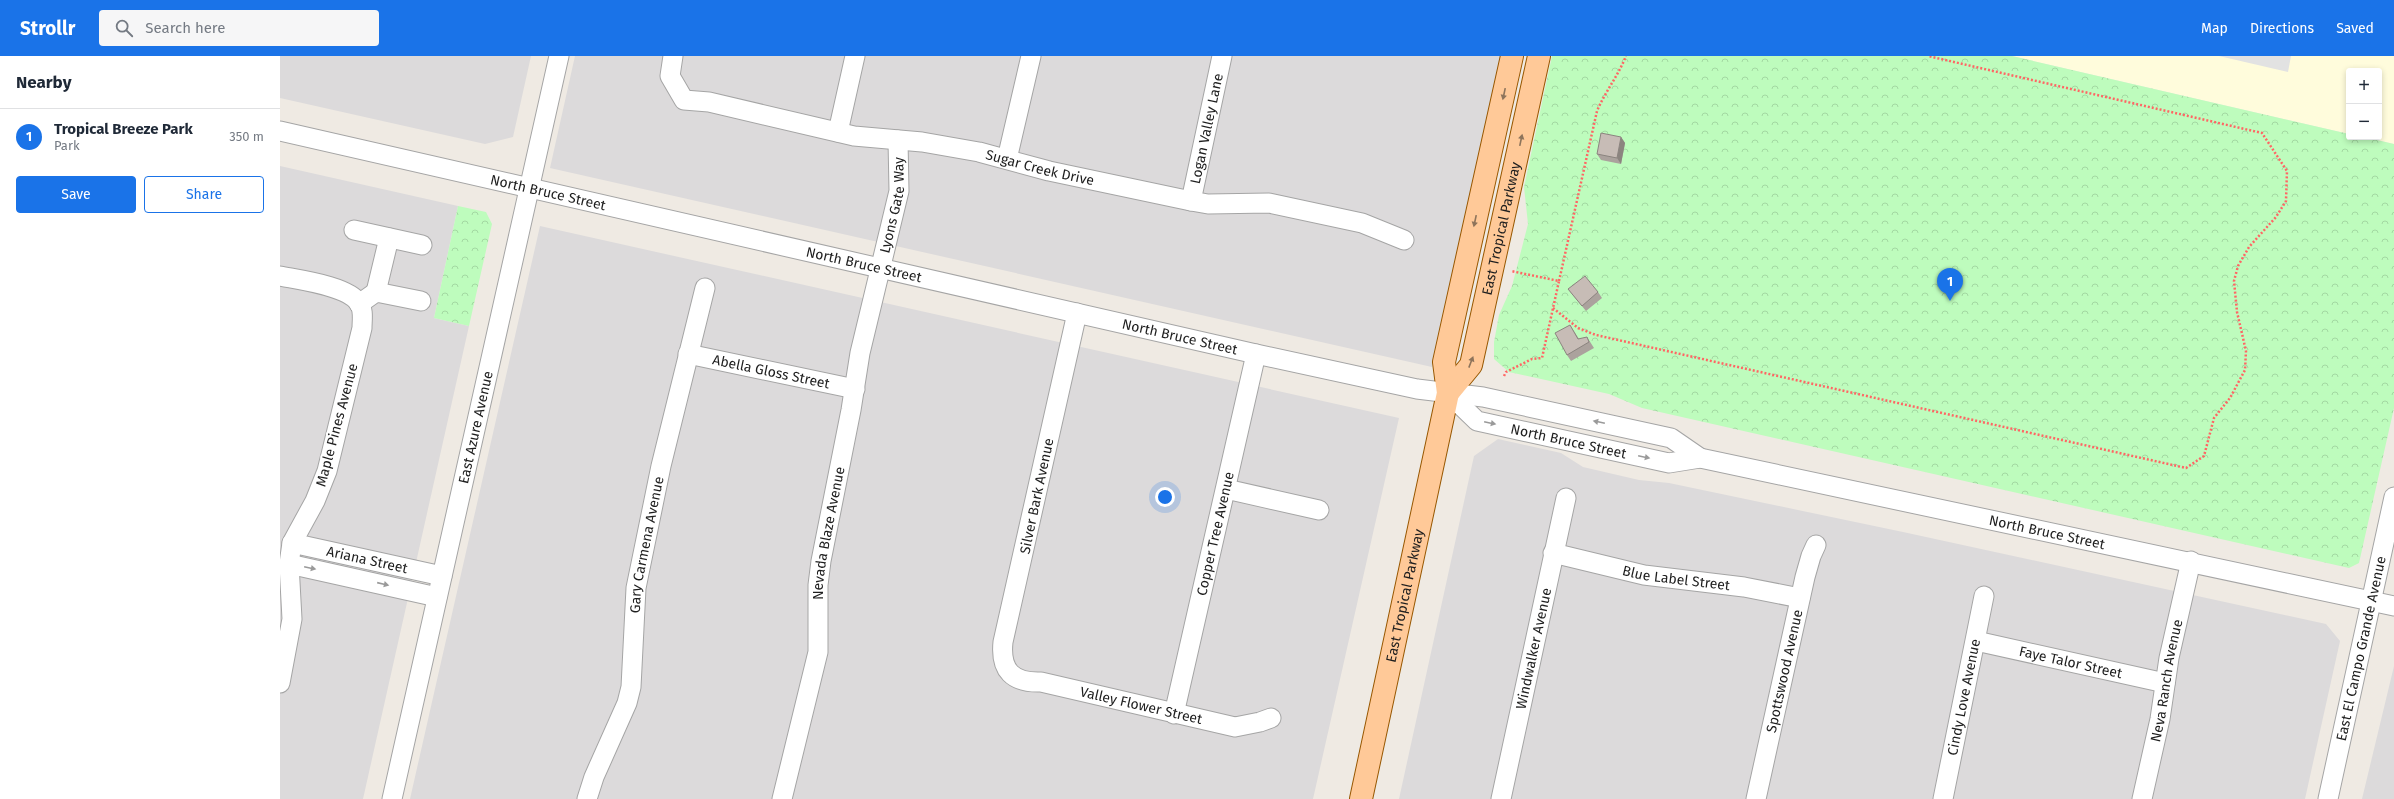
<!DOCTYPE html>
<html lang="en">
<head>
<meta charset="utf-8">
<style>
	:root { --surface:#fff; --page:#f6f6f7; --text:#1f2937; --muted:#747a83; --line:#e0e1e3; --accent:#1a73e8 }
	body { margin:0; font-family:"Fira Sans",sans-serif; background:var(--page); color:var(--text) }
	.controls { position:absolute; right:12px; top:12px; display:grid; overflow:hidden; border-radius:4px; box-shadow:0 2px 6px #0003 }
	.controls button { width:36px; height:36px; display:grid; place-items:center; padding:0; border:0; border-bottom:1px solid var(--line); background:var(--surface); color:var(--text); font:20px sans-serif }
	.you { position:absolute; left:885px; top:441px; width:14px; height:14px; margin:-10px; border:3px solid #fff; border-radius:50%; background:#1a73e8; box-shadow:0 0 0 6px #1a73e833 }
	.badge { display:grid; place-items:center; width:26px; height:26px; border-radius:50%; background:var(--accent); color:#fff; font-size:13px; font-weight:700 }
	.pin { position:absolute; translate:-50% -33px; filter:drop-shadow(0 1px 2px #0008) }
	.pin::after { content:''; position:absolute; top:21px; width:14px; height:12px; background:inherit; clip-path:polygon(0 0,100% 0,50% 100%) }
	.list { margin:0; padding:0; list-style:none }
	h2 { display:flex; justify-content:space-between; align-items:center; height:52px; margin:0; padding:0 16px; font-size:17px }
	h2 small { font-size:13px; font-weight:400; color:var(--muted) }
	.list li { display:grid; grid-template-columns:26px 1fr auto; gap:12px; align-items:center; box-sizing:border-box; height:56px; padding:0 16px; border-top:1px solid var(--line) }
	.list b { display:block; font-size:15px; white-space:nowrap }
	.list p { margin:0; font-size:13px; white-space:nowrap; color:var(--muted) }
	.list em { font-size:13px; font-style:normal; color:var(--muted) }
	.actions { display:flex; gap:8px; padding:12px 16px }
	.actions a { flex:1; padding:9px 0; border:1px solid var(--accent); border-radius:4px; text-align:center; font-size:14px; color:var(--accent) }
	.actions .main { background:var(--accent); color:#fff }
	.icon { flex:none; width:22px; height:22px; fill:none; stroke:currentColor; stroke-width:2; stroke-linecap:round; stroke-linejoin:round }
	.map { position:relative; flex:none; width:2114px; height:743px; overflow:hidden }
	header { display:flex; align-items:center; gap:24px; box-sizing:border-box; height:56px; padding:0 20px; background:var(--accent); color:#fff }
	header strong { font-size:19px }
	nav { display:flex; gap:22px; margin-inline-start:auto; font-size:14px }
	.search { width:280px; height:36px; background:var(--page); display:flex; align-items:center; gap:10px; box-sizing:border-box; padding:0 14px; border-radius:4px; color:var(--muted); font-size:15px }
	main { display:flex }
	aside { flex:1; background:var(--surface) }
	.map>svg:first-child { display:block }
	.residential { fill:#dcdadb }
	.education { fill:#fffcdc }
	.park { fill:url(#park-crowns) }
	.parking { fill:#e2e2e2 }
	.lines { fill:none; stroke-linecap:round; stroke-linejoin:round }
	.minor-casing { stroke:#a5a5a5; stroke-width:21 }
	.major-casing { stroke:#975700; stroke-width:24 }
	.path { stroke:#ff6664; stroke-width:2.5; stroke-dasharray:2 2; stroke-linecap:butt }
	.minor { stroke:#fff; stroke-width:19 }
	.major { stroke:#ffc998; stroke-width:22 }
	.wall { fill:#aba29d }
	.shaded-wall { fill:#8b847f }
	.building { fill:#c7bcb6; stroke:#8b847f }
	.oneway { fill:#8e745b }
	.oneway2 { fill:#9a9a9a }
	.labels { text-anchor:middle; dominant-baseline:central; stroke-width:4; stroke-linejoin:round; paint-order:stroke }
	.street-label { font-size:14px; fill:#1e1e1e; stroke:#fff }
</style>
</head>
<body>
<header>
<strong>Strollr</strong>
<div class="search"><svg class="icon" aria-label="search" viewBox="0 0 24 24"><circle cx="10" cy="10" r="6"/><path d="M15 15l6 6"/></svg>Search here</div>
<nav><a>Map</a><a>Directions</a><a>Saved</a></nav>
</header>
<main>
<aside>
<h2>Nearby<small></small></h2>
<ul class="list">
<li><span class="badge">1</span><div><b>Tropical Breeze Park</b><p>Park</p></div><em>350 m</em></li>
</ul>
<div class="actions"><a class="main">Save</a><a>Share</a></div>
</aside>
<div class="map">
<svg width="2114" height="743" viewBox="0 0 2114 743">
	<defs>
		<pattern id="park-crowns" width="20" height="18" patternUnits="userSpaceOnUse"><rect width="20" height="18" fill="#befcbd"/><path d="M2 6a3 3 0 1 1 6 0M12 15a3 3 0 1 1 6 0" fill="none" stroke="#a3d8a2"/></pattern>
	</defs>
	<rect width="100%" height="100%" fill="#efeae3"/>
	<!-- residential -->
	<path class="residential" d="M0,0H251L233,81L205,88L0,42Z
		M295,0H1221L1152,311L270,112Z
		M0,110L178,150L154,262L189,270L83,743H0Z
		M260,170L1119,362L1033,743H130Z
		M1218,383L1281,397L1303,411L1359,424L1389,427L1623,476L2046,568L2060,585L2025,743H1119L1194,400Z
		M2114,610V743H2082Z"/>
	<!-- education -->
	<path class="education" d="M1732,0H2114V88L2084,81H2099V15H2069V78Z"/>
	<!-- park -->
	<path class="park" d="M1272,0H1732L2069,78V81H2084L2114,88V352L2079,507L2069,512L1362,352L1329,338L1229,316L1214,303V286L1219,259L1232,230L1248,168L1244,131Z
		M178,150L206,156L212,168L189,270L154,262Z"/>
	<!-- parking -->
	<path class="parking" d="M1939,0H2011L2008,16Z"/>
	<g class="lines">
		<defs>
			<g id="minor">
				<path id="s1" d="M393,0L390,20L404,44L429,46L574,80L642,86L699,96L769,115L911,145L928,148L989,147L1082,167L1124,184"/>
				<path id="s2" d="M0,75L976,298L1137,333L1203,341L1391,382L1420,402"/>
				<path d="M558,76L575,0"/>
				<path d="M727,103L751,0"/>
				<path id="s3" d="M911,145L942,0"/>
				<path d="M74,174L142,189"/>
				<path d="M0,220C20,224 68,230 79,247C84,254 82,264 82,272L47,415L35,445L12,487L9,508L12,563L0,627"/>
				<path d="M96,236L109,182"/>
				<path d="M79,248L96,236L141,245"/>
				<path id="s4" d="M797,257L723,586C720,615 733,627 761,626L955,671L980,666L991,662"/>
				<path id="s5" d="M408,298L575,333"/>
				<path id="s6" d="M1168,337L1197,365L1389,407L1420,402L2114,550"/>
				<path d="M946,433L1039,454"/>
				<path id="s7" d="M12,487L162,520"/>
				<path id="s8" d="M1273,497L1364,519L1464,531L1520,542"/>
				<path d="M9,508L157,541"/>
				<path id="s9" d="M1696,585L1885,627"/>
				<path id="s10" d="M894,658L976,298"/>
				<path id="s11" d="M112,743L279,0"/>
				<path id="s12" d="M307,743L314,721L347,647L351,631L356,532L381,410L425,232"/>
				<path id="s13" d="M502,743L538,596V529L541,505L571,354L580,297L619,135L618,84"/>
				<path id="s14" d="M1221,743L1286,442"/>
				<path id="s15" d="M1476,743L1525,521L1531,500L1536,489"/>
				<path id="s16" d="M1663,743L1704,540"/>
				<path id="s17" d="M1862,743L1880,663L1889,602L1911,505"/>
				<path id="s18" d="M2048,743L2114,441"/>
			</g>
			<g id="major">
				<path id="s19" d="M1168,337L1191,309L1259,0"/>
				<path id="s20" d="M1081,743L1168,337L1164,306L1232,0"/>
			</g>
		</defs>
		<!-- minor casing -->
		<use href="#minor" class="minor-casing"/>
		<!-- major casing -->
		<use href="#major" class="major-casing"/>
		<!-- path -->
		<path class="path" d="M1279,225L1317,55C1325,36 1338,20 1346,0
			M1273,252L1298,272L1316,279L1906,412L1924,400L1934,362L1950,342L1965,314L1966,295L1957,256L1954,225L1958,210L1969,191L1996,161L2006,145L2007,115L1982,77L1648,0
			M1224,320L1226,316L1252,303L1262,302L1279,225L1231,215"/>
		<!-- minor -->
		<use href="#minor" class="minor"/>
		<!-- major -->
		<use href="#major" class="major"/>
	</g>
	<!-- wall -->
	<path class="wall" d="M1341,81L1345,87L1341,108L1321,104L1317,98Z
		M1288,233L1318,236L1322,242L1306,255Z
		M1290,269L1299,283L1307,281L1314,292L1291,305L1287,299Z"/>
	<!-- shaded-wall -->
	<path class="shaded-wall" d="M1341,81L1345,87L1341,108L1337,102Z"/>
	<!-- building -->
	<path class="building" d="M1321,77L1341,81L1337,102L1317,98Z
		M1305,220L1318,236L1302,250L1288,233Z
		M1290,269L1298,283L1307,281L1309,286L1287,299L1275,277Z"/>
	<!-- one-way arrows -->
	<defs><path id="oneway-solid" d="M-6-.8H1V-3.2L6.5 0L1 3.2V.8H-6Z"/></defs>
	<g class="oneway">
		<use href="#oneway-solid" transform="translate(1224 38) rotate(102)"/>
		<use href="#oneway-solid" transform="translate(1241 84) rotate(-78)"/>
		<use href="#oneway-solid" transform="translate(1195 165) rotate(102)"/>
		<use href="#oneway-solid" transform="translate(1191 306) rotate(-69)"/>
	</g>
	<g class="oneway2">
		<use href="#oneway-solid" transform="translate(1319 366) rotate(-168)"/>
		<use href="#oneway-solid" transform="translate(1210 367) rotate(12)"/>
		<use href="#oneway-solid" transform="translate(1364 401) rotate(12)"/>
		<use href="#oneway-solid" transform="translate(30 512) rotate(12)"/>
		<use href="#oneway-solid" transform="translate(103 528) rotate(13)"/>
	</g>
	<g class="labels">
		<!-- street labels -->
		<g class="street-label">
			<text stroke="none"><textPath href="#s3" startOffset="74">Logan Valley Lane</textPath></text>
			<text stroke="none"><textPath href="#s1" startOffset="411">Sugar Creek Drive</textPath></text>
			<text stroke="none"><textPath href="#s2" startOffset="275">North Bruce Street</textPath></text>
			<text stroke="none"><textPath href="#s13" startOffset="606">Lyons Gate Way</textPath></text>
			<text stroke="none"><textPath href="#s19" startOffset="176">East Tropical Parkway</textPath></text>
			<text stroke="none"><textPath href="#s2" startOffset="599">North Bruce Street</textPath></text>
			<text stroke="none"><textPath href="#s2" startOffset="923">North Bruce Street</textPath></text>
			<text stroke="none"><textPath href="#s5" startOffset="85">Abella Gloss Street</textPath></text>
			<text transform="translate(57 369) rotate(-75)">Maple Pines Avenue</text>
			<text stroke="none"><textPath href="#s11" startOffset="381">East Azure Avenue</textPath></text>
			<text stroke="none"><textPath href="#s6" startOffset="134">North Bruce Street</textPath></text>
			<text transform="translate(757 440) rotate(-78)">Silver Bark Avenue</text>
			<text stroke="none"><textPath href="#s6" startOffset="623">North Bruce Street</textPath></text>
			<text stroke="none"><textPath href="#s13" startOffset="271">Nevada Blaze Avenue</textPath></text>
			<text stroke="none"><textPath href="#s10" startOffset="185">Copper Tree Avenue</textPath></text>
			<text stroke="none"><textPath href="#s12" startOffset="264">Gary Carmena Avenue</textPath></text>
			<text stroke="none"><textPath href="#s7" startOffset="77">Ariana Street</textPath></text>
			<text stroke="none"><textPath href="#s8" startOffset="126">Blue Label Street</textPath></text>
			<text stroke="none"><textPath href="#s20" startOffset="208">East Tropical Parkway</textPath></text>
			<text stroke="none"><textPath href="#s18" startOffset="154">East El Campo Grande Avenue</textPath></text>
			<text stroke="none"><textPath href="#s14" startOffset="154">Windwalker Avenue</textPath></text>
			<text stroke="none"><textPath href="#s9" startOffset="97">Faye Talor Street</textPath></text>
			<text stroke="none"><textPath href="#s15" startOffset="131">Spottswood Avenue</textPath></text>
			<text stroke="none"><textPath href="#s17" startOffset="121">Neva Ranch Avenue</textPath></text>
			<text stroke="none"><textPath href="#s16" startOffset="104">Cindy Love Avenue</textPath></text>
			<text stroke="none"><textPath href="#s4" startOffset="506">Valley Flower Street</textPath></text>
		</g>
	</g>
</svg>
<div class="controls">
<button>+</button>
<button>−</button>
</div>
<div class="you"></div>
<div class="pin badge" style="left:1670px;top:245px">1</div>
</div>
</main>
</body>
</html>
